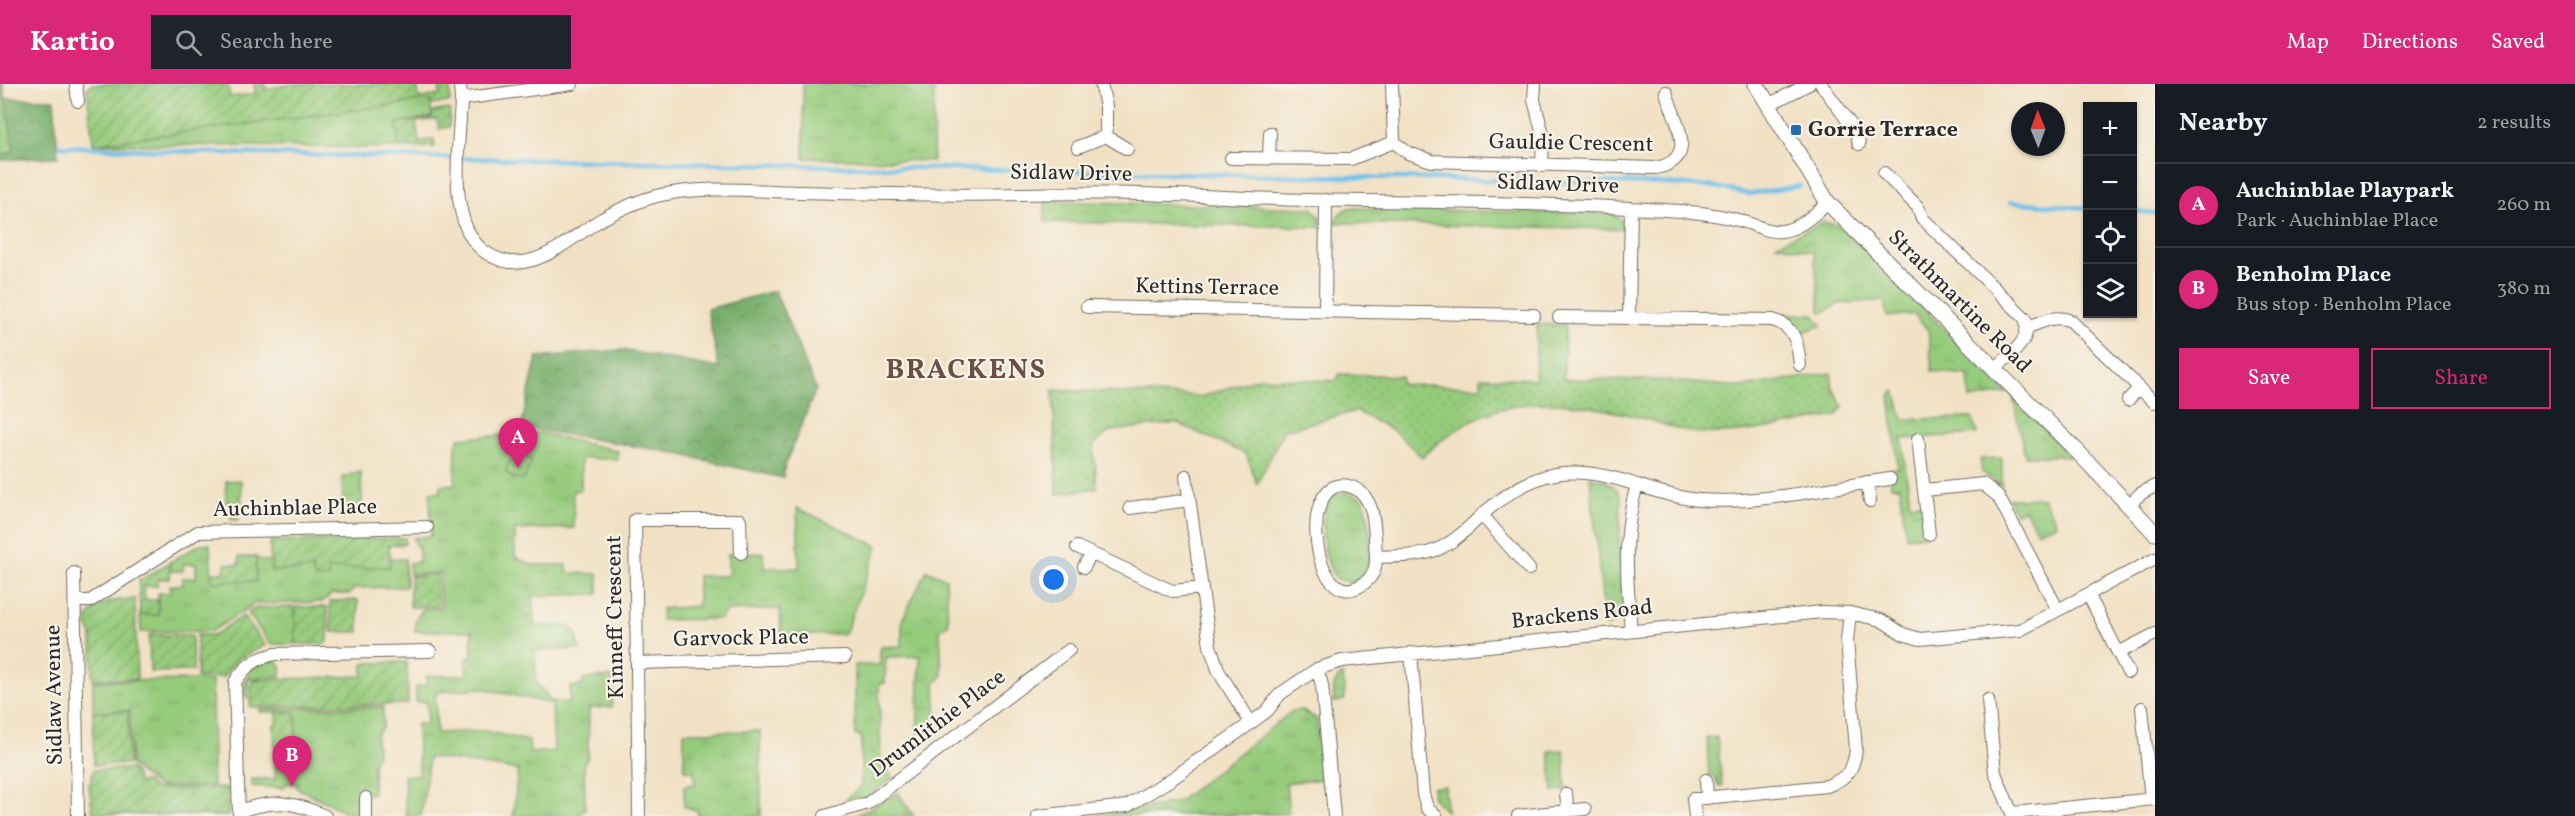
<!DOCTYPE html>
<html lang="en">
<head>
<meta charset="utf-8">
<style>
	:root { --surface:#171b24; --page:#20242c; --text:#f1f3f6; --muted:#9ea1a6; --line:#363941; --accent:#db2777 }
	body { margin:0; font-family:Vollkorn,serif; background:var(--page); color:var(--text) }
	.controls { position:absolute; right:18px; top:18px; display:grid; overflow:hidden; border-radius:0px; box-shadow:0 2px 4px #0004 }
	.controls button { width:54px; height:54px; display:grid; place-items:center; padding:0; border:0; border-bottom:2px solid var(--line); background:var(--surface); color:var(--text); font:30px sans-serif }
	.compass { position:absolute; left:2011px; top:18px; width:54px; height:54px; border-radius:50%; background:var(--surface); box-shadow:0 2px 4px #0004; rotate:359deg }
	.you { position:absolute; left:1054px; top:496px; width:21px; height:21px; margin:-15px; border:4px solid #fff; border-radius:50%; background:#1a73e8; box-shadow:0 0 0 9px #1a73e833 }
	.badge { display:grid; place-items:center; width:39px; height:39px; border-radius:50%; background:var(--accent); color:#fff; font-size:20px; font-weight:700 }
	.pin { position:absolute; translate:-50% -50px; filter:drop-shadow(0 2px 3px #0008) }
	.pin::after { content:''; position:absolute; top:32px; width:21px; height:18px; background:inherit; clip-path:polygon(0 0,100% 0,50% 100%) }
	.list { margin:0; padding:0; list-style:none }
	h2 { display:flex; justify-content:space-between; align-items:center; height:78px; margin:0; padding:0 24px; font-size:26px }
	h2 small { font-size:20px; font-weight:400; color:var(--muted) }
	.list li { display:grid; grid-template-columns:39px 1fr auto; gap:18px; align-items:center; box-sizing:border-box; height:84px; padding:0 24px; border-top:2px solid var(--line) }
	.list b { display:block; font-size:22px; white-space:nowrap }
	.list p { margin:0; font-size:20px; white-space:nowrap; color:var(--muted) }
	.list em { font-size:20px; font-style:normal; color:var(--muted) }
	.actions { display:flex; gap:12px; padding:18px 24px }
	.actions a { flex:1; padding:14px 0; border:2px solid var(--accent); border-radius:0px; text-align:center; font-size:21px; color:var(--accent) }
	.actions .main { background:var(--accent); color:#fff }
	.icon { flex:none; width:33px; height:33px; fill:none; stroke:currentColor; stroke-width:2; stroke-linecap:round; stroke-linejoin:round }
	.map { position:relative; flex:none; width:2155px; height:732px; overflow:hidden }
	header { display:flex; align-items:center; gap:36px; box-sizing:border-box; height:84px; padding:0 30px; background:var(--accent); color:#fff }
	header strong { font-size:28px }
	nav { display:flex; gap:33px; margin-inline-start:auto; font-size:21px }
	.search { width:420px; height:54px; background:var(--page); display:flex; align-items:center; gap:15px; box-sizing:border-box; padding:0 21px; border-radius:0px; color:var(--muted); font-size:22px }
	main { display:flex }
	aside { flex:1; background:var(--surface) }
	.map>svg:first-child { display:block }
	.grass { fill:url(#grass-tufts); stroke:#607b54; stroke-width:1.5; fill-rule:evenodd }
	.forest { fill:url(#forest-crowns); stroke:#526d4c; stroke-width:1.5 }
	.park { fill:url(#park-dots); stroke:#607b54; stroke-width:1.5 }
	.garden { fill:url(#garden-furrows); stroke:#607b54; stroke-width:1.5 }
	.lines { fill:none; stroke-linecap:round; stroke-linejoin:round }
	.stream { stroke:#6ebfea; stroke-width:4.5 }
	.minor-casing { stroke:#706b61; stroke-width:14 }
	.tertiary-casing { stroke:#706b61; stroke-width:17 }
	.minor { stroke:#fff; stroke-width:12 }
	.tertiary { stroke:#fff; stroke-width:15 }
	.poi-dot { fill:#1f6fb2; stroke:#f7f3e8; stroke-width:2 }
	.labels { text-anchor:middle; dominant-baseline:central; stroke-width:4.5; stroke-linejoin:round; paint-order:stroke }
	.poi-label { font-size:22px; font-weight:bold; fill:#2b2b2b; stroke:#f7f3e8; text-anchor:start }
	.street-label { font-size:22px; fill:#2b2b2b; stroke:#f7f3e8 }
	.district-label { font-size:28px; font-weight:bold; letter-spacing:1.5px; fill:#695243; stroke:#f7f3e8 }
</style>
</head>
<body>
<header>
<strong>Kartio</strong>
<div class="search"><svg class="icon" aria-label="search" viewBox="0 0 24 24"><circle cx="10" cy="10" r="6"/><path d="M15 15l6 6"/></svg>Search here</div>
<nav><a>Map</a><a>Directions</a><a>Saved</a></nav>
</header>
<main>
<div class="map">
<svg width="2155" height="732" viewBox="0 0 2155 732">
	<defs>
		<pattern id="grass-tufts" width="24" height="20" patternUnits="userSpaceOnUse" patternTransform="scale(1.5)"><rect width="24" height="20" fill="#96cb7c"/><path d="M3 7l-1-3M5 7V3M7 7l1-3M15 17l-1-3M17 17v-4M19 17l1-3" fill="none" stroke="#81ae6b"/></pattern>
		<pattern id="forest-crowns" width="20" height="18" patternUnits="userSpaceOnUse" patternTransform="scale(1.5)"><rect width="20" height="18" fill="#78af6c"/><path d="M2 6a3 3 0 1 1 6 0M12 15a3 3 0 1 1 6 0" fill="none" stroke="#638f59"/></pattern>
		<pattern id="park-dots" width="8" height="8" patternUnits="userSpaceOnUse" patternTransform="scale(1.5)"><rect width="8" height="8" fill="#96cb7c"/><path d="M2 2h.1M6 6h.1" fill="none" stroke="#81ae6b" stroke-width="1.8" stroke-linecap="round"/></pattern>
		<pattern id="garden-furrows" width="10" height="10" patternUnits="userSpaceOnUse" patternTransform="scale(1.5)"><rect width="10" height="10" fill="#96cb7c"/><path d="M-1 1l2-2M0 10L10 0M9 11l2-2" fill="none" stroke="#81ae6b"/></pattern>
	</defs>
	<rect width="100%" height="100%" fill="#f7f3e8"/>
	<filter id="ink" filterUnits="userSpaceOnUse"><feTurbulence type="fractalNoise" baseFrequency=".0167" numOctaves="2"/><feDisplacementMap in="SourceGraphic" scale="12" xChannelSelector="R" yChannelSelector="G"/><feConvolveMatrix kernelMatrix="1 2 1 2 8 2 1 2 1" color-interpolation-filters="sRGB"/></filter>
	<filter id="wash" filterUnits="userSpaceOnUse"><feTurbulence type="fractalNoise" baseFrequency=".008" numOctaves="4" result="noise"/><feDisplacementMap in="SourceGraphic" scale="24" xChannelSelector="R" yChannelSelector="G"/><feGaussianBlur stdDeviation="1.35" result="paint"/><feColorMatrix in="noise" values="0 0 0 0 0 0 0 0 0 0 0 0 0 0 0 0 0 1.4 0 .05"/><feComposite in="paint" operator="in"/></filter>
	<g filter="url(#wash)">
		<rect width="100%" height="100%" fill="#f1e1c4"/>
		<!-- grass -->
		<path class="grass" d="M803,0H934L933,77L804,74Z
			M430,16L432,33L397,39L399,64L93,60Z
			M1045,117L1312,124L1319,132L1322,143L1045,138Z
			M1348,124L1613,130L1622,137L1626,145L1335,139L1339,130Z
			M1824,138L1837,141L1881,181L2007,309L1970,315L1968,291L1932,287L1928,246L1914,230L1887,233L1884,216L1838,220L1822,229L1820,226L1814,168L1776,160Z
			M1779,230H1813L1822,241L1801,249L1792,236Z
			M1895,307L1903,335L1972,334L1977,350L1902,355L1910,420L1921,419L1925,451L1906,453L1900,402H1891V385L1898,384L1890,311Z
			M2013,313L2070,372H2025Z
			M540,349L618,367V376L586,374L581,376V406L573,407L574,444L515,446V473L532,481H567V489L598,490V510L533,512L534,542H567L577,548L579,565L535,567L536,598L551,617L570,618V603L583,601V595L612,593V623L589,624L588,673L584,680L585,725L578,732H513L518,686L429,673L421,732H406L404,692L419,691L417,640H427V618H416V603L426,602V592L466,591L467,573H472V547H415L416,535L423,525L440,524L439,489L410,490L409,479L419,478V467L413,454L431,452L430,408H441V401L455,400L456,362L459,354ZM480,604L552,620L554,667L530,669L529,657L485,647L437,649L435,612L439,608Z
			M2002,374V402L1982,388L1980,375Z
			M361,388L362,424L343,425L342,393Z
			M1590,393L1604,396L1615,403L1621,412L1619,469L1623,525C1620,536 1616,540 1605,542Z
			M241,396L242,427H238V436H232L226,422V397Z
			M1347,408C1353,410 1359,412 1363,417C1371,430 1373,478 1366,491L1351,499L1335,494C1322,471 1318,437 1330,413Z
			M2043,414L2057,440L2037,448L2025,425L2015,430L2009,415Z
			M797,424L878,462L845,550L781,552L780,525L725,527L721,535L661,536L662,525L698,522V492H728V470L763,469L764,484H799Z
			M200,460H210L212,497H256V473L262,477H271V486L389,483V475H405L406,503L355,504L350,510H332L322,518L254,520L212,547L141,548L140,531H158V509H170V501H183V494H196V480H183V487H170V478Z
			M927,486L946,495L948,540L940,546L942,592L935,599L937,640L917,652L920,572L886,573L885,599L879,600L881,683L888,687L893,694L867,713L847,720L843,718L861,702V651H855V581H880V563L902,562V536Z
			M295,523L296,560H270L248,529L256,524Z
			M274,576L281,581V592L251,594L248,597V614L242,608C245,589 254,579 274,576Z
			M1343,590L1345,616L1334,618C1333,605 1332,598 1343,590Z
			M212,596L213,702L158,703L131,682L130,627L93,628V597Z
			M383,623V643L376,651L377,671L373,679V709L357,710L356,728L354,732L297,704V700L286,699L284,704L252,702L251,695H275V682L279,681V667L297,666L296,628H260V625Z
			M1301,626L1317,635L1322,695L1286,699L1289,730L1097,732L1178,718L1292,627Z
			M760,647L761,732H698L697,726L684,723V702L695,700L694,687L684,686V648Z
			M1717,653L1722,702L1718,701L1714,692H1709L1707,654Z
			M1564,666L1566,706L1553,707L1549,667Z
			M1445,702L1446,727L1433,714L1432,704Z
			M898,709L914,732H855Z"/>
		<!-- forest -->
		<path class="forest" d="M0,0H3L5,14L54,15L58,73L0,76Z
			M775,207L816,305L785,381L783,394L664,367L521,343L537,273L622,266L719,284L707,225Z"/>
		<!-- park -->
		<path class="park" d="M0,0H2L14,67L0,72Z
			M1537,240L1565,241L1564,295L1658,296L1742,303L1831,289L1833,304L1843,323L1836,332C1793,339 1748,351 1704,349C1684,349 1662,339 1642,334C1553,312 1494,306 1422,373L1394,347L1356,327L1284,346L1257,400L1246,370L1177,339L1110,347L1093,361L1097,404L1057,410L1053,306L1203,312L1258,294L1336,297L1339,290L1401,292V300L1481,303V293L1535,295Z
			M514,373L532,375L524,395L513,394L506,389L507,381Z"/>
		<!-- garden -->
		<path class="garden" d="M90,0H228L230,13L255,10L254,0H265L266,5L291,0H417L419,14L440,11L439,3L450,0V18L431,21L430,16L93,60L87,6Z
			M450,25L449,43L439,45L437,35L416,38L419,58L434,55L435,63L399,64L397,39L432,34V28Z
			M405,454V460L389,461L390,483L328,485V493L317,495L314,493L313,485L271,487L270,457Z
			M239,473H256V497L212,498L211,488H225V480H239Z
			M170,478V495H158L157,502H144L145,516H158V531H140L139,497Z
			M436,491L437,522L410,523V492Z
			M135,515L137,595H93L92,551L86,540C92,517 114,516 135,515Z
			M358,516L359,548H331L330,517Z
			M295,523H327L328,557L324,560H296Z
			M243,532L265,561L237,576L223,593H197V551H214Z
			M149,551H192L193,587L150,588Z
			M407,578L408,620L250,623L252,596L363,592V581L366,579Z
			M128,627L129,680L94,681L93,628Z
			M277,628H296L297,667H279V681L275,682L274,641H277Z
			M131,685L136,691L137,698H148L153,705L228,704V732L93,730L89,701L94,686Z"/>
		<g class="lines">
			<!-- stream -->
			<path class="stream" d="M60,62L216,69L1672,100L1715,103L1749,110L1800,102
				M2010,118L2088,124
				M2132,127L2155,129"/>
		</g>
	</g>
	<g filter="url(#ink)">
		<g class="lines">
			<defs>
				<path id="minor" d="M76,0L78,17
					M460,0L461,15L572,0
					M1101,0L1106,22V52
					M1392,0L1394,58
					M1535,0L1534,16L1543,51L1542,82
					M1821,0L1856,48L1859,60
					M461,15C460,58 445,140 485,168C528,198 566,156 602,135C622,124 643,114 666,110C709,102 754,107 797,108C872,110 946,112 1021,110C1116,107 1212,113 1306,116C1414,118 1523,118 1630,124C1666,126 1704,127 1738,136C1752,139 1767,149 1782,147C1800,145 1814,130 1828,119
					M1768,21L1809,0
					M1394,58L1408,69L1432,77L1656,84C1700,75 1675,38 1666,8
					M1078,63L1106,52L1127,65
					M1231,74L1351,75L1394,58
					M1269,74L1270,49
					M1884,89L1918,123L1922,134L2025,234C2033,257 2010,270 1995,285
					M1087,223L1534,231
					M1325,227L1326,116
					M1559,233L1773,236C1795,243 1798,259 1800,281
					M1629,233L1631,124
					M2028,243C2043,238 2055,230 2071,237L2154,318
					M2128,316L2139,304
					M1918,355L1929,450
					M1186,392L1210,562L1219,588L1251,639
					M1867,398L1870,417
					M1925,406L1983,400L1998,412L2058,526
					M2129,421L2140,410L2155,402
					M1130,424L1189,416
					M1482,431L1529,485
					M1077,463L1172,507L1202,504
					M1376,473C1374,450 1378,413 1352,403C1295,383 1312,536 1363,500C1373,493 1376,485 1376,473C1396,472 1418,473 1436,466C1455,458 1469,443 1484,429C1535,384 1573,379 1637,401
					M1084,483L1091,469
					M74,489L78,732
					M2088,510L2128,588
					M75,517H90L198,448L427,443
					M1631,547C1627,497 1622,450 1637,401C1658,408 1678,414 1699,416C1755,421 1833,403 1890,395
					M1411,569L1423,710L1427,724L1436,732
					M2118,569L2155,550
					M637,579L845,573
					M1317,585L1322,601L1334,732
					M1988,616L1995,689L2013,732
					M2142,624L2151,715
					M1706,696L1707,714
					M1566,710L1568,727
					M366,714V732
					M239,727C274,716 291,716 325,732
					M2013,729L2155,715
					M239,732L235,598C246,581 255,575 275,570L430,567
					M639,732L635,436H740L741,469
					M825,732L868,719L1069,566
					M1038,732L1127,722L1173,694L1251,639L1267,627L1280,610L1317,585L1342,577L1822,528L1850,529L1881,536L1903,550L1920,555L2020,546L2155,475
					M1518,732L1585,725
					M1695,732L1693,715L1827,702C1847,694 1853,687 1856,666L1847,556L1850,529"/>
				<path id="tertiary" d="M1756,0L1828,119L2076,366L2155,449"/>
			</defs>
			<!-- minor casing -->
			<use href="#minor" class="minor-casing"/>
			<!-- tertiary casing -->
			<use href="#tertiary" class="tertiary-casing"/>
			<!-- minor -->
			<use href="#minor" class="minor"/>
			<!-- tertiary -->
			<use href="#tertiary" class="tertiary"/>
		</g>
	</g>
	<!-- markers -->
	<rect class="poi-dot" x="1790" y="40" width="12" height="12" rx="3"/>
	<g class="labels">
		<!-- poi labels -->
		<g class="poi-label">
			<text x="1808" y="46">Gorrie Terrace</text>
		</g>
		<!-- street labels -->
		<g class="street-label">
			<text transform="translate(1571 60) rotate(1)">Gauldie Crescent</text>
			<text transform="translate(1071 90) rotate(1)">Sidlaw Drive</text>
			<text transform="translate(1558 101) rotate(2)">Sidlaw Drive</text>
			<text transform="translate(1207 204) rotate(1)">Kettins Terrace</text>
			<text transform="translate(1959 218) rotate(45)">Strathmartine Road</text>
			<text transform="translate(295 425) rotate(-1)">Auchinblae Place</text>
			<text transform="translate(1582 531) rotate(-6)">Brackens Road</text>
			<text transform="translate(616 533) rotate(-91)">Kinneff Crescent</text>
			<text transform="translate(741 555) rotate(-1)">Garvock Place</text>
			<text transform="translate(55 611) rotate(-91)">Sidlaw Avenue</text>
			<text transform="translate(938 640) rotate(-37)">Drumlithie Place</text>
		</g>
		<!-- district labels -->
		<g class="district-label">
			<text x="966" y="286">BRACKENS</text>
		</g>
	</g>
</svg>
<div class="controls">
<button>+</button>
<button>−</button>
<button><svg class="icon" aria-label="locate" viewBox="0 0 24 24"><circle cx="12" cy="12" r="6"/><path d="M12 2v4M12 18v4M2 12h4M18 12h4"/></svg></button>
<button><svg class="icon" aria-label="layers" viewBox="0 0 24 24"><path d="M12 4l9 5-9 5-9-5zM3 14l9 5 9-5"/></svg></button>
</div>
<svg class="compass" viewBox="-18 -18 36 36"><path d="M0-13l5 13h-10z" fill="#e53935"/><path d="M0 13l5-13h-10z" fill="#9ea1a6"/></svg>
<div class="you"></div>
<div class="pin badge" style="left:518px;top:384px">A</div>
<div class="pin badge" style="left:292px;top:702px">B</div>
</div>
<aside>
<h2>Nearby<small>2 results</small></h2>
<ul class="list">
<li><span class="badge">A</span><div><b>Auchinblae Playpark</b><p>Park · Auchinblae Place</p></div><em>260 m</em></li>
<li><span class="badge">B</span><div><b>Benholm Place</b><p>Bus stop · Benholm Place</p></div><em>380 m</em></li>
</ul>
<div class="actions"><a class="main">Save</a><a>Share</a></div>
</aside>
</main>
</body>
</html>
